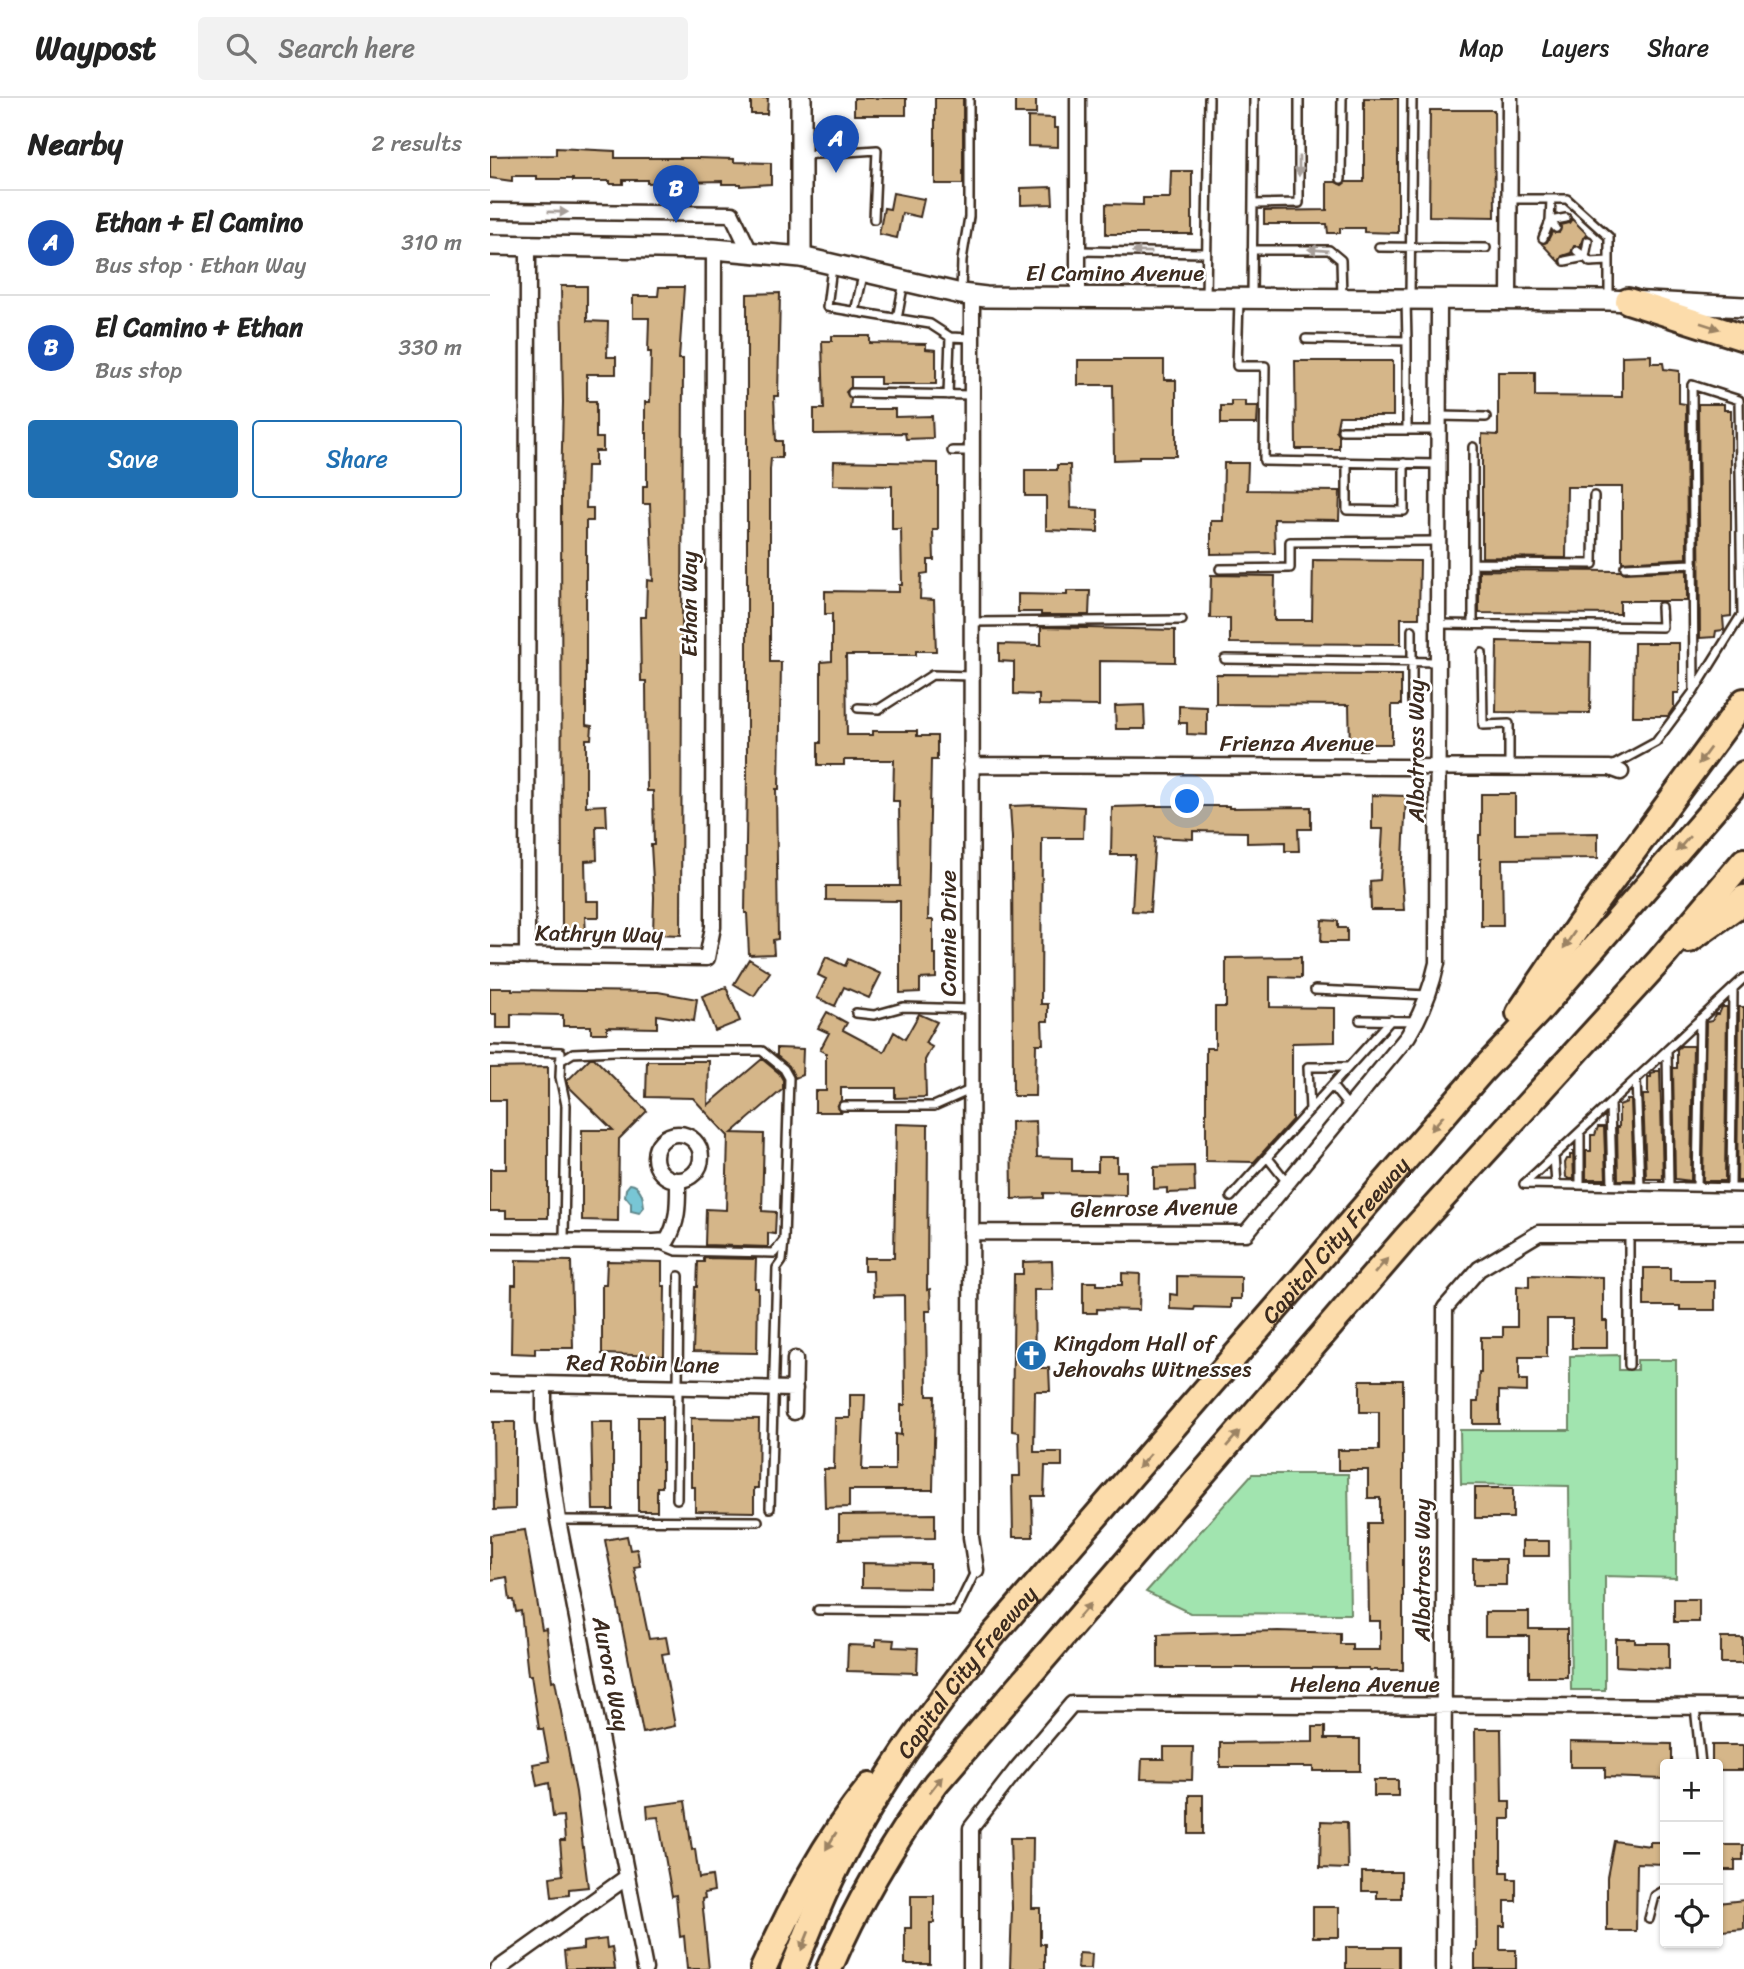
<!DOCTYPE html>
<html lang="en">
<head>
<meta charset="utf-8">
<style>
	:root { --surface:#fff; --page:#f2f2f2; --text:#222; --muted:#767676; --line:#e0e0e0; --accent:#1f6fb2 }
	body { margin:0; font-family:Sriracha,sans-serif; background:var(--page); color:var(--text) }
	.controls { position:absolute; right:21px; bottom:21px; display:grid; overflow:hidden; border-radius:7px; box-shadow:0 2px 5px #0004 }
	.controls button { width:63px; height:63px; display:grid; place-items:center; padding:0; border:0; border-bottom:2px solid var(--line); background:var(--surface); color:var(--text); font:35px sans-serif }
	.you { position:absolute; left:698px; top:704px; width:24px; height:24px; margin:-18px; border:5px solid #fff; border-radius:50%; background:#1a73e8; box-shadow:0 0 0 10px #1a73e833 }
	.badge { display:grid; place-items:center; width:46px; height:46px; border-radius:50%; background:var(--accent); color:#fff; font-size:23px; font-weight:700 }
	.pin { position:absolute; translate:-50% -58px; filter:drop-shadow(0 2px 4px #0008) }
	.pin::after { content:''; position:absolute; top:37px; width:24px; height:21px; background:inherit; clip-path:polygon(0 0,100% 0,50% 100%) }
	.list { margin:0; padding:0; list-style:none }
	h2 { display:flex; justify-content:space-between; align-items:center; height:91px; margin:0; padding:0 28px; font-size:30px }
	h2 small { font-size:23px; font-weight:400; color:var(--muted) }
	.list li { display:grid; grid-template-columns:46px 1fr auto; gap:21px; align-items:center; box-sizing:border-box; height:105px; padding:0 28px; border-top:2px solid var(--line) }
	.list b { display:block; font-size:26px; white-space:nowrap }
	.list p { margin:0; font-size:23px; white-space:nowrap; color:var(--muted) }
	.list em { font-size:23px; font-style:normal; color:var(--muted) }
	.actions { display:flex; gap:14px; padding:21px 28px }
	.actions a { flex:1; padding:16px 0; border:2px solid var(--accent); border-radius:7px; text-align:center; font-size:24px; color:var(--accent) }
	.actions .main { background:var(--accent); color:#fff }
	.icon { flex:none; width:38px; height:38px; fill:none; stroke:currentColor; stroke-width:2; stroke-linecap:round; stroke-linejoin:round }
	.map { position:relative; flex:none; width:1254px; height:1871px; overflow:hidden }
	header { display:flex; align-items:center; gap:42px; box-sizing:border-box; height:98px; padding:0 35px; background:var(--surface); border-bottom:2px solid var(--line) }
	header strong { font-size:33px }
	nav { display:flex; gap:38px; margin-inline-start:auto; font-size:24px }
	.search { width:490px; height:63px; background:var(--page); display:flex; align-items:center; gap:18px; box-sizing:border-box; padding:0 24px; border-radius:7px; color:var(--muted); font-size:26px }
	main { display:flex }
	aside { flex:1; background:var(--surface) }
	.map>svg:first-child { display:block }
	.green { fill:#a1e4af; stroke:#6e8766; stroke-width:2 }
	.water { fill:#78c6d5; stroke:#60888c; stroke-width:2 }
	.building { fill:#d5b689; stroke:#3b2a1e; stroke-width:2 }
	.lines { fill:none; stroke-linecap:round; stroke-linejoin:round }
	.lane-casing { stroke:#3b2a1e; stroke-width:12 }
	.street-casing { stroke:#3b2a1e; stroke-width:19 }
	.secondary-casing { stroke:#3b2a1e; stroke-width:24 }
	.highway-casing { stroke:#3b2a1e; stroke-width:30 }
	.lane { stroke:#fff; stroke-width:7 }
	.street { stroke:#fff; stroke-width:14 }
	.secondary { stroke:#fff; stroke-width:19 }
	.highway { stroke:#fcdcab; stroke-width:24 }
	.oneway { fill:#a79f9a }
	.oneway2 { fill:#9c8364 }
	.labels { text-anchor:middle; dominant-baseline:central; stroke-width:5; stroke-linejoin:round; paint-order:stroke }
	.street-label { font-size:23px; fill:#3b2a1e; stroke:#fff }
	.poi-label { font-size:23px; fill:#3b2a1e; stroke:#fff; text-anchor:start }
</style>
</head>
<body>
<header>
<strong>Waypost</strong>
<div class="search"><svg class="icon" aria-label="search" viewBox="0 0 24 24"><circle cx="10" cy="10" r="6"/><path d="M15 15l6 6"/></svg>Search here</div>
<nav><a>Map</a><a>Layers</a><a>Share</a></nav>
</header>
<main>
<aside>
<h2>Nearby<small>2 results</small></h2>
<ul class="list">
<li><span class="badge" style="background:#1a4fb4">A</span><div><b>Ethan + El Camino</b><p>Bus stop · Ethan Way</p></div><em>310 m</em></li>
<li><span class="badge" style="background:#1a4fb4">B</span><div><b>El Camino + Ethan</b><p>Bus stop</p></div><em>330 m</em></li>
</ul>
<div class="actions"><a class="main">Save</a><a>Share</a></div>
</aside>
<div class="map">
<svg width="1254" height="1871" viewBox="0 0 1254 1871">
	<rect width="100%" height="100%" fill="#fff"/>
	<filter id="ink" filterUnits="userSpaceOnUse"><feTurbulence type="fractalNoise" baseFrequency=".0143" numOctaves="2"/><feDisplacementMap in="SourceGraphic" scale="14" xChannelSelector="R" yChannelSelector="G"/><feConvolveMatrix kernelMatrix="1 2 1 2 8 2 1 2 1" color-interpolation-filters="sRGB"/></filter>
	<g filter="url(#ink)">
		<!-- green -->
		<path class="green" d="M1129,1257V1272H1147V1262H1186V1480L1115,1478V1592H1081L1079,1388L971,1386L970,1332H1080V1258Z
			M762,1376H858L860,1516L700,1515L656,1494Z"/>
		<!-- water -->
		<path class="water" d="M140,1086C151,1087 153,1099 154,1109L149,1115L141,1113V1105L135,1098L136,1091Z"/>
		<!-- building -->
		<path class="building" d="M261,0H278L277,16H261Z
			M364,0H416V17H364Z
			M445,0H473V86H445Z
			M525,0H546V16H525Z
			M874,0H908V135L874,134V130H850V135H838L837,126H774V113L837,112V84H846L852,87L856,84H874Z
			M940,12H1004L1005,119L939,118Z
			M538,19L564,20V30H568V49L538,48Z
			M66,50L125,53V60H207L244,61V64L281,65V86L250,88V86H232V83L157,85V82H133V86H120V83H83V81H47V78H22V83L0,80V58L66,57Z
			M681,73H702V136H616V106L653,107V100H680Z
			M562,89L563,106L531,107V90Z
			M403,95L434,101L430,119L412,115L407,140L389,136L394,110L400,111Z
			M1082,121L1098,137L1093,140L1090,148H1084L1081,155L1072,158L1069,164L1052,146L1057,144L1062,134L1069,135L1071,127L1079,125Z
			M71,188H97V223L118,224L117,259H126V276H97V303H106V340H113V353H105V368H97L96,410H103V423H96V627L102,628L101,641H96V708L116,707L117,728H106L107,762L95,763L96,803H109V819H95L96,835L72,836L71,395L73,304Z
			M169,189H194L189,261H193L191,837L163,836L164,799L161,747H164L163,693H157L156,583H151L150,519H156L157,482L163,483L160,406H153V388H157V335H155V304H160L161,254H158L159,220H143V198H168Z
			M290,195L288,298H284L286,343H292V360H281L280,372V564H291L289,691H286L288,841L283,842L284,856L259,857L257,815H255L257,675V196Z
			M342,238H380V245L436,246V251L446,252V286H390V279H361V289L356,294L361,301L360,311H405V319L442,318L443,340L416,341L415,335L324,336V311H334L332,243H342Z
			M1161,257V265H1173L1174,271L1189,273V305L1196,306L1197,460L1132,464V389H1077L1076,460L992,459V336L1008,337V274H1045V298L1132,299V258Z
			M588,262H674V282H686V358H649V361L624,362L623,287H588Z
			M805,263H903V318H849L846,333L849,337V351H806Z
			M741,303H755V308H768L767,326H731V308H741Z
			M1208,306H1234V312H1241V518L1233,519L1234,532L1226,533L1225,539L1210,540Z
			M344,363L448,365V432H443L444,462H438V475L431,476L430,501L444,502L446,553H426V557H356L357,637H383V633H427V638H447V662H441L438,822H443V856H446V880L430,881V894L410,895V803L336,802V788H410L409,703H403L404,662H354V667H328V645H331V564L342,563V516H335V493L409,494V487H412L411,431H402V388L343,387Z
			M734,365H758L757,392L850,393L849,422L784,421L785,455L721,456V423H733Z
			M567,367H580L581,410L608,412V434L556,432V398H535V372H567Z
			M823,462L930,463L929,520H911V546L740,545V520H720L721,477L785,478L784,522H822Z
			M989,472L1130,473L1135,475L1197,472V503H1130V516L989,515Z
			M577,493H600L599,517H551V514H528V496L577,497Z
			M551,529L685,532V564L609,563V608L549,607V597L524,596V564L509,563V546L551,547Z
			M1007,543L1101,545L1100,615L1006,614Z
			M1144,545H1189V595H1184V609L1178,618H1143Z
			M726,576L911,577V607H902V646H875L876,652H860L859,607L726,606Z
			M654,607L655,631H626L625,608Z
			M689,608L717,609V637L697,636V625H689Z
			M991,696H1025V736L1108,735V760L1012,761L1013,828H991V761H989V737H991Z
			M882,697L916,698L912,782L914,812H881L880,783L890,782L893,731H882Z
			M549,707L594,709L593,740H552L551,906H558V923H552L553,946H546L545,998H523L522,740L520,708Z
			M661,708H739V710L821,709V731H808L809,753H795V744L757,745V734L703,733V741L665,739L660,814L642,813L645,757H621L622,709Z
			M832,822L848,823V830H857V844H831Z
			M336,859L355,868L358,861L391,876L379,900L354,889L345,908L327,900L336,881L328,877Z
			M811,859V880L780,879V909L845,910V944L802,945V1022L764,1064L716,1063V950H725V909H736V860Z
			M259,861L280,874L264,898L244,886Z
			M236,889L250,923L225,933L212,898Z
			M0,890H22V892L168,894L207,901L204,923L167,917V930L117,929V935H101V928H73V917L21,916V930H6V916H0Z
			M1232,909H1237L1235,1083H1213L1216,924L1222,923L1225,916H1229Z
			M1249,909H1254V1083H1247Z
			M337,914L357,925L353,932L394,954L404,934L415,941L429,916L447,924L435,945L442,949L435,962L436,999L405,1000V990H351V1002L347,1009L351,1014H325V993H336V955L330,952L339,935L328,930Z
			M1191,948H1203L1201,1083L1185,1081L1183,970H1187V951Z
			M287,950L313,951L312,977L305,980L299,968L287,958Z
			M100,960H104L157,1013L129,1041L128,1123L92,1122V1032H123L78,988L77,983Z
			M272,961L289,975L293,982V991L242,1035L274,1036L272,1113L286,1114L285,1136L278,1135V1149L215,1147L216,1111L236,1112L238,1038L203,1000L156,999L157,963H219L218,1007Z
			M58,969V1120H16V1113H0V1071H16V1002H0V970Z
			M1170,970L1173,1081H1156L1153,997H1158V979H1161V976L1165,975V973H1170Z
			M1137,1002H1141L1144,1082H1128L1127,1029H1129V1007L1137,1004Z
			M546,1023L547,1059L582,1060V1073H608V1059H627V1073H636V1097L554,1095V1100L522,1101L521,1024Z
			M406,1026L438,1027L437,1192L440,1191L441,1213H436L437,1298H445L443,1392H359V1409L335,1410L334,1371H344L345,1320H360V1297H375L372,1372H405V1336L411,1337V1307H415L414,1197L384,1198L383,1173H374V1160H404Z
			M1108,1029H1114L1116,1081H1096V1053H1101V1037H1105Z
			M1083,1053L1084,1081H1079L1076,1079L1075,1065L1077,1061H1080V1057H1083Z
			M704,1068L705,1094L677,1095V1090L664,1091V1069Z
			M214,1160L266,1161L265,1190H268L267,1255L203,1254L205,1189H207L208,1164H214Z
			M26,1162L81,1163L83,1250H45V1256L21,1255L22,1187H26Z
			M117,1163L172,1164V1188H175L174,1258L112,1256V1187H116Z
			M562,1163L563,1192H544L545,1270H559L560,1293H545L544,1354H572V1368H555L554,1398H542L543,1439H523L522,1378H530L529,1334L522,1333L524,1176H533V1164Z
			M1154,1170H1180V1183H1225V1212H1190V1208H1154Z
			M632,1175L650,1176L649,1212L607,1211V1215H593V1184H607V1187H632Z
			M1039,1177L1113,1179V1223H1117V1250H1082V1221H1057V1259H1029V1282H1037V1294L1009,1293V1326H983V1304H988L989,1275H991V1239H1013V1229H1027V1188L1039,1189Z
			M687,1178L751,1179V1201H741V1210L705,1209L704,1212L680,1211V1196L687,1197Z
			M870,1282H913V1572H879V1570H668V1536L788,1533L850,1535V1546H862V1552H890V1523H879L878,1451V1425H890V1400H878V1372H848V1352H889V1314H870Z
			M148,1319H172V1389H167V1413H148Z
			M201,1320L269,1321L268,1390H264V1414L205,1413V1389H201Z
			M3,1324H25V1411L4,1412Z
			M101,1324H123V1412H103Z
			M985,1390H1023V1420H985Z
			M445,1416V1440L349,1441V1417Z
			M35,1432L52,1532L56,1531L62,1583L65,1582L86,1694L98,1789L79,1791V1797L62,1799L60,1779L73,1777L70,1743H75L73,1718L63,1719L59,1685L47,1688L43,1666L59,1663L53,1631H49L41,1577H38L31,1513L26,1514L24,1502H20L17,1479L0,1482V1437Z
			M137,1438L140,1452L147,1451L150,1468L144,1469L159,1541L176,1539L179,1555L172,1556L185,1628L153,1635L115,1442Z
			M1032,1443H1059V1458H1032Z
			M983,1461H1016V1487H983Z
			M372,1465L440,1466V1490L372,1489Z
			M1184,1501H1209V1524H1184Z
			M995,1514H1039V1531H1077V1579H1039V1538H995Z
			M1231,1540H1253V1565H1231Z
			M386,1541L404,1542L403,1549L428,1550L427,1575L357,1573L358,1547L386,1548Z
			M1126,1541H1145V1545H1179V1571L1126,1568Z
			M823,1629H835V1641H870V1673H823V1669H730V1645L823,1644Z
			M985,1631H1011L1012,1703H1020V1721H1011V1774H1018V1781H1026V1803H1015V1828H1010V1852H1026V1871H985V1852H987Z
			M1080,1644L1182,1646V1666H1175V1681L1115,1679V1669H1080Z
			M1222,1647H1253V1672H1228V1666H1222Z
			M674,1649H703L702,1682L651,1681L652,1661H674Z
			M884,1682H908V1698H884Z
			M699,1697H713V1736H699Z
			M195,1703L202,1752L205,1751L209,1780L222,1778L224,1793L214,1795L215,1800L212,1801L219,1871H197L194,1838L190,1839L186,1797L182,1798L168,1719L158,1720L157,1708Z
			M831,1723L857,1724L858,1771L830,1770Z
			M520,1740H543L542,1810H550V1846H555V1871H520L522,1810Z
			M1124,1743L1160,1748V1744H1175V1766L1147,1765L1146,1833H1117V1779Z
			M1228,1747H1253V1762H1245V1772H1228Z
			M872,1774H911V1800H887V1793H872Z
			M421,1798H444V1825H440V1866H415V1830H421Z
			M1254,1802V1831L1232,1833L1228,1805Z
			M823,1809H849V1839H823Z
			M116,1841L117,1850L122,1849L125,1871H76L74,1853L93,1851V1844Z
			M856,1849H909V1871H856Z
			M589,1855L602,1856L601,1871H588Z"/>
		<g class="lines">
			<defs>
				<path id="lane" d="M312,57L387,52L384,121
					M851,81L852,0
					M1020,101H1077L1119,139V202
					M1061,101L1060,123L1066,130
					M763,106L809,105V0
					M1053,140L1060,123L1076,120
					M1098,143L1095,159L1100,164L1119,163
					M889,149L996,150
					M762,152H839L851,162L852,200
					M588,153L716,155
					M1075,163L1095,159L1087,153
					M342,169L337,209L440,226L460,239L458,297
					M471,195L472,162L479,119V0
					M762,199L764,0
					M920,199L922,0
					M716,200L719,0
					M749,202L747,268H775L774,363L948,366
					M916,202L917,243
					M365,214L373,177
					M407,221L414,184
					M460,239L482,240
					M816,241L917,243V332
					M362,295L482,297
					M949,318L996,319
					M852,332H949
					M462,353H482
					M857,364V412L914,413V365
					M983,465L1103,466L1104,398
					M1135,469L1202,466
					M730,471L800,470V444L948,443
					M482,524L692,522
					M949,526L1172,529L1171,509
					M983,526V349
					M922,532V604
					M992,555L993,627L1019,626V669
					M735,561L948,564
					M368,610L389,611L442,577L481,578
					M1120,669L1166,644L1204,593L1252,516L1249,302L1202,287L1204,593
					M825,892L938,897
					M366,915L384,917L413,909L481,911
					M870,922L927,923
					M0,952L71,954L70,979L76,1007L74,1142
					M1177,952L1179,1088
					M70,963L83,955L125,953H272L294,971L299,980L294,1142L284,1155L186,1153L171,1147
					M1146,981L1150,1088
					M842,988L859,1009
					M1120,1006L1122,1087
					M353,1008H444L480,992
					M820,1012L818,969H858
					M1090,1034V1087
					M1064,1058L1066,1086
					M777,1059L797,1084
					M1034,1086L1254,880
					M1034,1086L1254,1090
					M1207,1089L1210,921
					M1241,1089L1243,891
					M741,1099L901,922
					M1139,1267V1135
					M187,1401L189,1178
					M280,1410L287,1170L292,1163L294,1143
					M68,1422L268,1423
					M328,1512L466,1513L486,1472
					M1205,1609L1211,1666
					M1159,1821L1165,1798L1175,1792"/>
				<path id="street" d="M588,0V200
					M0,113L242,116L260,154
					M482,198L481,1439L486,1472
					M1019,202L1020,0
					M481,667L1120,670L1131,674
					M0,857L217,860L223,829L224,151
					M37,858L38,147
					M165 1059a23 23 0 1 1 46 0a23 23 0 1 1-46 0Z
					M481,1134L756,1135L918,938C933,914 941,892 947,865L949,201
					M0,1143L164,1144L177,1143C189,1123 188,1104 188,1082
					M0,1285L305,1291
					M54,1287V1322L68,1422L155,1871
					M304,1314L305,1261
					M8,1871L137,1779
					M481,1871V1730L526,1672L582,1606L1254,1609
					M953,1871L955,1210L989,1171L1049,1135H1254"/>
				<path id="secondary" d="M0,147L224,151L311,159L471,196L496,199L1119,202L1254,209
					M311,159V0"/>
				<g id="highway">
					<path d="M1138,203L1254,240"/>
					<path d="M1199,842L1244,810L1254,800"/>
					<path d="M1029,915L1089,827L1254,603"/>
					<path d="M273,1871C302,1807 335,1743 380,1688"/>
					<path id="s1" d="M303,1871C313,1846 323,1821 334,1796C374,1708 430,1628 490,1552L992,973L1049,913L1254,676"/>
					<path d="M339,1871C367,1805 404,1743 446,1685L916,1140L1170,862L1254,763"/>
				</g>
			</defs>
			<!-- lane casing -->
			<use href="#lane" class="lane-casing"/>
			<!-- street casing -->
			<use href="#street" class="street-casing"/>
			<!-- secondary casing -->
			<use href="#secondary" class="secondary-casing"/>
			<!-- highway casing -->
			<use href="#highway" class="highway-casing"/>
			<!-- lane -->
			<use href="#lane" class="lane"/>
			<!-- street -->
			<use href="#street" class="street"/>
			<!-- secondary -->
			<use href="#secondary" class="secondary"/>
			<!-- highway -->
			<use href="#highway" class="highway"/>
		</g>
		<!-- one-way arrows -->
		<defs><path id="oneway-solid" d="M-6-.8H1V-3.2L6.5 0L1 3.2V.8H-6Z" transform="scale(1.75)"/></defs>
		<g class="oneway">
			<use href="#oneway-solid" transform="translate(809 68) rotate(90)"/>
			<use href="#oneway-solid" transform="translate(68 114) rotate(1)"/>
			<use href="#oneway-solid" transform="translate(828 152) rotate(-175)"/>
			<use href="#oneway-solid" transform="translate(652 154) rotate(-179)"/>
		</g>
		<g class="oneway2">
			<use href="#oneway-solid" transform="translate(1220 228) rotate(18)"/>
			<use href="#oneway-solid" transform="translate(1214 658) rotate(126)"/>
			<use href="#oneway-solid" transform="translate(1193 746) rotate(131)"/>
			<use href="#oneway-solid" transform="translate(1079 842) rotate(124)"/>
			<use href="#oneway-solid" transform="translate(947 1025) rotate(131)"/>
			<use href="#oneway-solid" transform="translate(891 1168) rotate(-49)"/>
			<use href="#oneway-solid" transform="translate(743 1341) rotate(-49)"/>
			<use href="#oneway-solid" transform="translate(654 1363) rotate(131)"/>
			<use href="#oneway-solid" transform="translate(594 1513) rotate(-49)"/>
			<use href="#oneway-solid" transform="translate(446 1686) rotate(-52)"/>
			<use href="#oneway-solid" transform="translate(341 1743) rotate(121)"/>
			<use href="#oneway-solid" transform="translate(315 1843) rotate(112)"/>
		</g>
	</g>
	<!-- icons -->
	<defs>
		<symbol id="church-disc" viewBox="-11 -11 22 22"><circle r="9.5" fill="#1f6fb2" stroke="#fff"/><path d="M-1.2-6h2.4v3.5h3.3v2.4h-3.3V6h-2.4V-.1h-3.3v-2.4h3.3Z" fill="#fff"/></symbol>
	</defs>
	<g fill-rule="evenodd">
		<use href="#church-disc" x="524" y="1240" width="35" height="35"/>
	</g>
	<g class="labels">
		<!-- street labels -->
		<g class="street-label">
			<text x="625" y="175">El Camino Avenue</text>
			<text transform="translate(199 506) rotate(-90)">Ethan Way</text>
			<text x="807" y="645">Frienza Avenue</text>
			<text transform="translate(926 653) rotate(-90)">Albatross Way</text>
			<text transform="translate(458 835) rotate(-90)">Connie Drive</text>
			<text transform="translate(109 836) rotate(1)">Kathryn Way</text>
			<text transform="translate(664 1110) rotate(-1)">Glenrose Avenue</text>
			<text stroke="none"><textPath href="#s1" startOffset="914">Capital City Freeway</textPath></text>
			<text transform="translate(153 1266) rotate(1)">Red Robin Lane</text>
			<text transform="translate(932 1472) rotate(-90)">Albatross Way</text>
			<text stroke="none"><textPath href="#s1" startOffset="346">Capital City Freeway</textPath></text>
			<text transform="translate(121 1576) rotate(79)">Aurora Way</text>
			<text x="875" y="1586">Helena Avenue</text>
		</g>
		<!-- poi labels -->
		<g class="poi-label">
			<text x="564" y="1245">Kingdom Hall of<tspan x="564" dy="26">Jehovahs Witnesses</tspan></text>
		</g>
	</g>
</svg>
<div class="controls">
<button>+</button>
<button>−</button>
<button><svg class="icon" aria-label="locate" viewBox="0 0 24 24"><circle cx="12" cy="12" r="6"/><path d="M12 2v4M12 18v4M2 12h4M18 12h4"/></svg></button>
</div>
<div class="you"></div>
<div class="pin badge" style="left:346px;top:75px;background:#1a4fb4">A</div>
<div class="pin badge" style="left:186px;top:125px;background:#1a4fb4">B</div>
</div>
</main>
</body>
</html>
